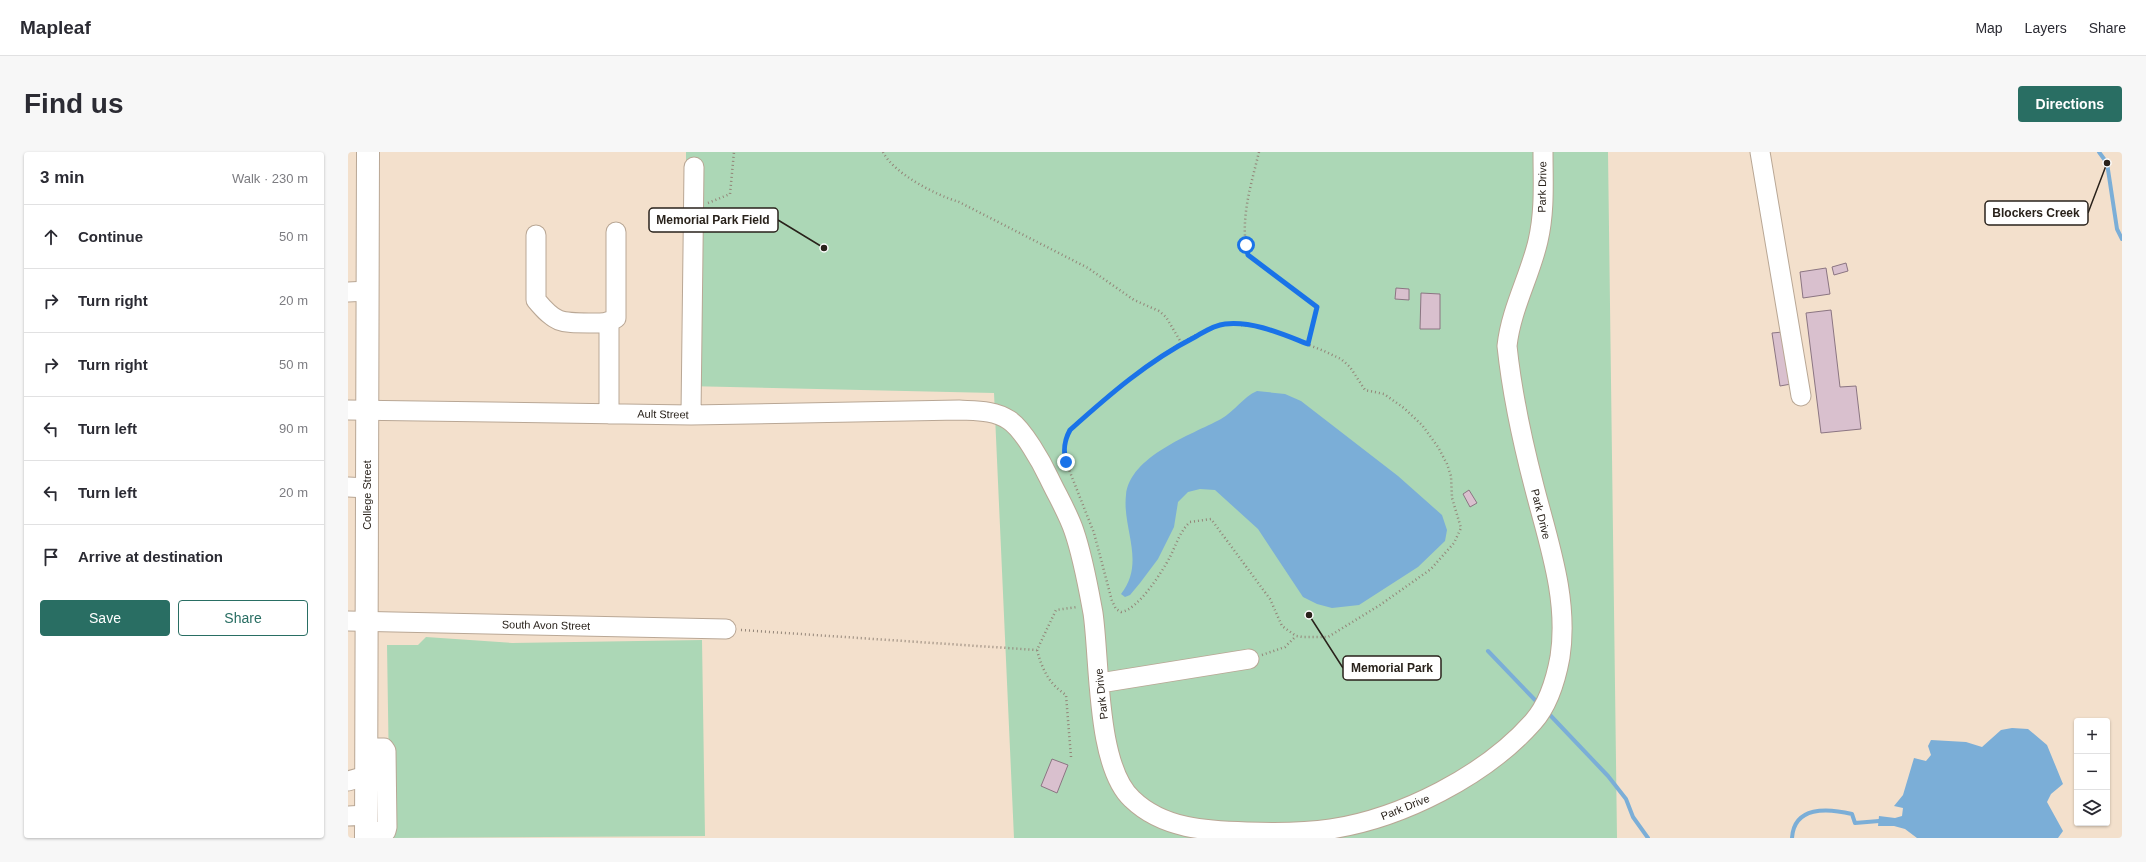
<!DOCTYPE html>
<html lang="en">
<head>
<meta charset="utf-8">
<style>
	:root { --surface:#fff; --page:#f7f7f7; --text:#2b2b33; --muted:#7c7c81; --line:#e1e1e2; --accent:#296e63 }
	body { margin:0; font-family:Arial,sans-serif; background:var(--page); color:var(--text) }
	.controls { position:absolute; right:12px; bottom:12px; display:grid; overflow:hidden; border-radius:4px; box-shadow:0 1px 3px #0004 }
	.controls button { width:36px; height:36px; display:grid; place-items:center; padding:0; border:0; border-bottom:1px solid var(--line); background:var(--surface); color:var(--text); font:20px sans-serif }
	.stop { position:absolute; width:12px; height:12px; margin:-9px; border:3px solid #1a73e8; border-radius:50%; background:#fff }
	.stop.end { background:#1a73e8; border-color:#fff; box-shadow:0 1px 4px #0008 }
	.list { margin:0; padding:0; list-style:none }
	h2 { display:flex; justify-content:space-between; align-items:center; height:52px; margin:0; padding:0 16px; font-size:17px }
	h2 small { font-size:13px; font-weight:400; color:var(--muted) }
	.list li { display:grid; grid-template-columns:26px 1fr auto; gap:12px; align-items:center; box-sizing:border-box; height:64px; padding:0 16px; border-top:1px solid var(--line) }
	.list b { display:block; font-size:15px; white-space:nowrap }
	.list em { font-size:13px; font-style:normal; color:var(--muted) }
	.actions { display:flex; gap:8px; padding:12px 16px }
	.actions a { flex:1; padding:9px 0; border:1px solid var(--accent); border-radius:4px; text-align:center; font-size:14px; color:var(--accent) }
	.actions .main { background:var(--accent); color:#fff }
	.icon { flex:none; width:22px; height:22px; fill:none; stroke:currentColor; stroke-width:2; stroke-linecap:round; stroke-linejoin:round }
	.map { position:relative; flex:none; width:1774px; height:686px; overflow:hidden; border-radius:4px }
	header { display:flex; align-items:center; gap:24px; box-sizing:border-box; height:56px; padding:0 20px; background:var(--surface); border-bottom:1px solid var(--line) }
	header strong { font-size:19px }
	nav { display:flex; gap:22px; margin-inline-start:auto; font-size:14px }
	.intro { display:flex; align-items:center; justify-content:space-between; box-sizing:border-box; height:96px; padding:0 24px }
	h1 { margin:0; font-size:28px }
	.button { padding:10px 18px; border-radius:4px; background:var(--accent); color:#fff; font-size:14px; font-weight:700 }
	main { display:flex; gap:24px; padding:0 24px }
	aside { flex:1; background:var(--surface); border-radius:4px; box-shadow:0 1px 3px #0004 }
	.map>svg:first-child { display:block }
	.green { fill:#acd7b6 }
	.water { fill:#7baed7 }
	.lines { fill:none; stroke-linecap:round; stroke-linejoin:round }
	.stream { stroke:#7baed7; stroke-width:4 }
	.building { fill:#d9c0ce; stroke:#8b7582 }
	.minor-casing { stroke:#b9a795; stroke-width:21 }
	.major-casing { stroke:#b9a795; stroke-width:24 }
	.path { stroke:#938578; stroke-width:2.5; stroke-dasharray:1 3; stroke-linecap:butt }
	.minor { stroke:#fff; stroke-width:19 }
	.major { stroke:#fff; stroke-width:22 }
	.route { stroke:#1a73e8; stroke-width:5 }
	.labels { text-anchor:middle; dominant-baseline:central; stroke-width:3; stroke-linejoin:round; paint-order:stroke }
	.street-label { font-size:11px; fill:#29221b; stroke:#fff }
	.leader { fill:none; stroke:#29221b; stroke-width:1.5 }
	.callout-dot { fill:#29221b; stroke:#fff; stroke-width:1.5 }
	.callout { fill:#fff; stroke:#29221b; stroke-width:1.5 }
	.callout-label { font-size:12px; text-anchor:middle; font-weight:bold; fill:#29221b }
</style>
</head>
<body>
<header>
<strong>Mapleaf</strong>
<nav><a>Map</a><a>Layers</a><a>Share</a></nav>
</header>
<div class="intro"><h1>Find us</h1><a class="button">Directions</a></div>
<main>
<aside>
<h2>3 min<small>Walk · 230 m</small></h2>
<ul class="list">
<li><svg class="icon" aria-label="ahead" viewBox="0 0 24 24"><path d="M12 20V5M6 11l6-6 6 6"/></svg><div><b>Continue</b></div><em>50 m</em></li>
<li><svg class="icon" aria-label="right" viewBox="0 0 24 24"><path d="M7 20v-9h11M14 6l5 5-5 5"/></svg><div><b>Turn right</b></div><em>20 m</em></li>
<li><svg class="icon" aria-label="right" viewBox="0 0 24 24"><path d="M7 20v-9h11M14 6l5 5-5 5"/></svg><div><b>Turn right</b></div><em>50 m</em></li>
<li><svg class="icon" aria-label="left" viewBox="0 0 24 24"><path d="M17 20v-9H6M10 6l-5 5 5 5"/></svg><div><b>Turn left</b></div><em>90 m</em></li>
<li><svg class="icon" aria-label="left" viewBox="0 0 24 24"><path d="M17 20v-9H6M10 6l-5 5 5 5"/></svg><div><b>Turn left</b></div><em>20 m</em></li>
<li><svg class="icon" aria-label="arrive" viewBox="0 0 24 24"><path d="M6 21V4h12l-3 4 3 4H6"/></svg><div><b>Arrive at destination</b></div></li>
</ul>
<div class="actions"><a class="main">Save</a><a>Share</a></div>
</aside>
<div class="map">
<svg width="1774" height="686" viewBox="0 0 1774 686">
	<rect width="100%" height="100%" fill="#f3e0cc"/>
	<!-- green -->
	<path class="green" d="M338,0H1260L1269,686H666L646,241L337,234Z
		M78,485L164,491L354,488L357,684L42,686L39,493H70Z"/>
	<!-- water -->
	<path class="water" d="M909,239L937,242L953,249L1050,324L1094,363L1099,378L1097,389L1070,415L1011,453L984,456L969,452L955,445L910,377L867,338L852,337L840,340L830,350L826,375L810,407L792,431L782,443L777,445L773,442C798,410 774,377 778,343C782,304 843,283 873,267C887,259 895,245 909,239Z
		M1664,576L1680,577L1699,593L1715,632L1703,642L1699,650L1715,679L1710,686H1569L1557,677L1546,674H1530L1531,664L1547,666L1554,664L1555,656L1546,654L1555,643L1566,606L1578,609L1583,603L1580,594L1583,588L1618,590L1634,595L1653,578Z"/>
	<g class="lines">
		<!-- stream -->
		<path class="stream" d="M1751,0L1759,11L1769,77L1774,87
			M1140,499L1187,548
			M1202,563L1260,624L1278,647L1285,665L1300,686
			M1444,686C1446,654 1479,656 1504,662L1507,671L1531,669"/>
	</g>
	<!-- building -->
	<path class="building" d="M1498,111L1500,119L1486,123L1484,115Z
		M1478,116L1482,142L1455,146L1452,120Z
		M1048,136L1061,137V148L1047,147Z
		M1073,141L1092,142V177H1072Z
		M1483,158L1492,235L1508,234L1513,277L1473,281L1458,161Z
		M1435,180L1443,232L1432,234L1424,181Z
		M1121,338L1129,351L1122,355L1115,342Z
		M704,607L720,613L709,641L693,634Z"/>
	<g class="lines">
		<defs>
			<path id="minor" d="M1412,0L1453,244
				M188,83V148C207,171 212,171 241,171C251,171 259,172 268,166V80
				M0,140L20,139
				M261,171V262
				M0,258L343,263L611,258C628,259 646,258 661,268C675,277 694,311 701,326C709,343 720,361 726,379C735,405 740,434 745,461C752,509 748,614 784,647C815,677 859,679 899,680C927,681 956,681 983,677C1054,666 1137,624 1185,570C1201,552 1208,527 1212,505C1221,447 1200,389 1186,334C1174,288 1164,241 1159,194C1163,157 1182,124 1190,89C1197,59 1195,30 1195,0
				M343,263L346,15
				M0,335L19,336
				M0,469L378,477
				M752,531L901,507
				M0,629L18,624
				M0,664L18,663
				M18,680L38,679L39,675L38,599L36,596H19"/>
			<path id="major" d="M18,686L20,0"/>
		</defs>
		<!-- minor casing -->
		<use href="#minor" class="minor-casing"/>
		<!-- major casing -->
		<use href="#major" class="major-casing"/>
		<!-- path -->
		<path class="path" d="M535,0C546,22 588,43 611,50L740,116L786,148L811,159L818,165L834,192
			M911,0C903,33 891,70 900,103L969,155L960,192
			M360,51L382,42L386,0
			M877,172L907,174L931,181L976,199L993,207L1002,215L1017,238L1036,242L1056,256L1074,273L1090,295L1099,312L1103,324L1104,346L1113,376L1106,391L1083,417L1032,453L980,485H955L948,484L934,474L922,447L863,367L842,370C832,379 828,393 822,405C814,420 790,458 773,460L768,457L764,449L746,381L718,310C716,299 715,287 722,278C728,270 738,264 745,258C778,229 835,182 877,172Z
			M393,478L689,498
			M914,503L937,495L948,484
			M723,605L718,543C701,532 694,517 689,498L708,458L729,455"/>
		<!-- minor -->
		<use href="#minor" class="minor"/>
		<!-- major -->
		<use href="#major" class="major"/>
	</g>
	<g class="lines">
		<!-- route -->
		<path class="route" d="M718,310C715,298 716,289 722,278C761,243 800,209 847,185C856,180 866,173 877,172C906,169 934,182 960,192L969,155L900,103L898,93"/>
	</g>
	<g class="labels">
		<!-- street labels -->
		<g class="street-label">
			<text transform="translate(1194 35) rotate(-89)">Park Drive</text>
			<text transform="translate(315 262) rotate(1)">Ault Street</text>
			<text transform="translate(19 343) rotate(-90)">College Street</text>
			<text transform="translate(1193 362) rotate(76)">Park Drive</text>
			<text transform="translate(198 473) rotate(1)">South Avon Street</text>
			<text transform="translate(753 542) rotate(-96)">Park Drive</text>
			<text transform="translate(1057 655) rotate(-22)">Park Drive</text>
		</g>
	</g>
	<!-- callouts -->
	<path class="leader" d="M1759 11L1740 61M476 96L430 68M961 463L995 516"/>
	<g class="callout-dot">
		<circle cx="1759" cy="11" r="4"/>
		<circle cx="476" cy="96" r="4"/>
		<circle cx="961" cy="463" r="4"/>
	</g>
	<g class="callout">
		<rect x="1637" y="49" width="103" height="24" rx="4"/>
		<rect x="301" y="56" width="129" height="24" rx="4"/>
		<rect x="995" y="504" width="98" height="24" rx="4"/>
	</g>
	<g class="callout-label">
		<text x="1688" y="65">Blockers Creek</text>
		<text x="365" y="72">Memorial Park Field</text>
		<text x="1044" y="520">Memorial Park</text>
	</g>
</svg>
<div class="controls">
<button>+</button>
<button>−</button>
<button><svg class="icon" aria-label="layers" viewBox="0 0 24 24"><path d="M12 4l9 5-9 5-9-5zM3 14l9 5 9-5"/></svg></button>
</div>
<div class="stop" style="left:898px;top:93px"></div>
<div class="stop end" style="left:718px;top:310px"></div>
</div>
</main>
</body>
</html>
